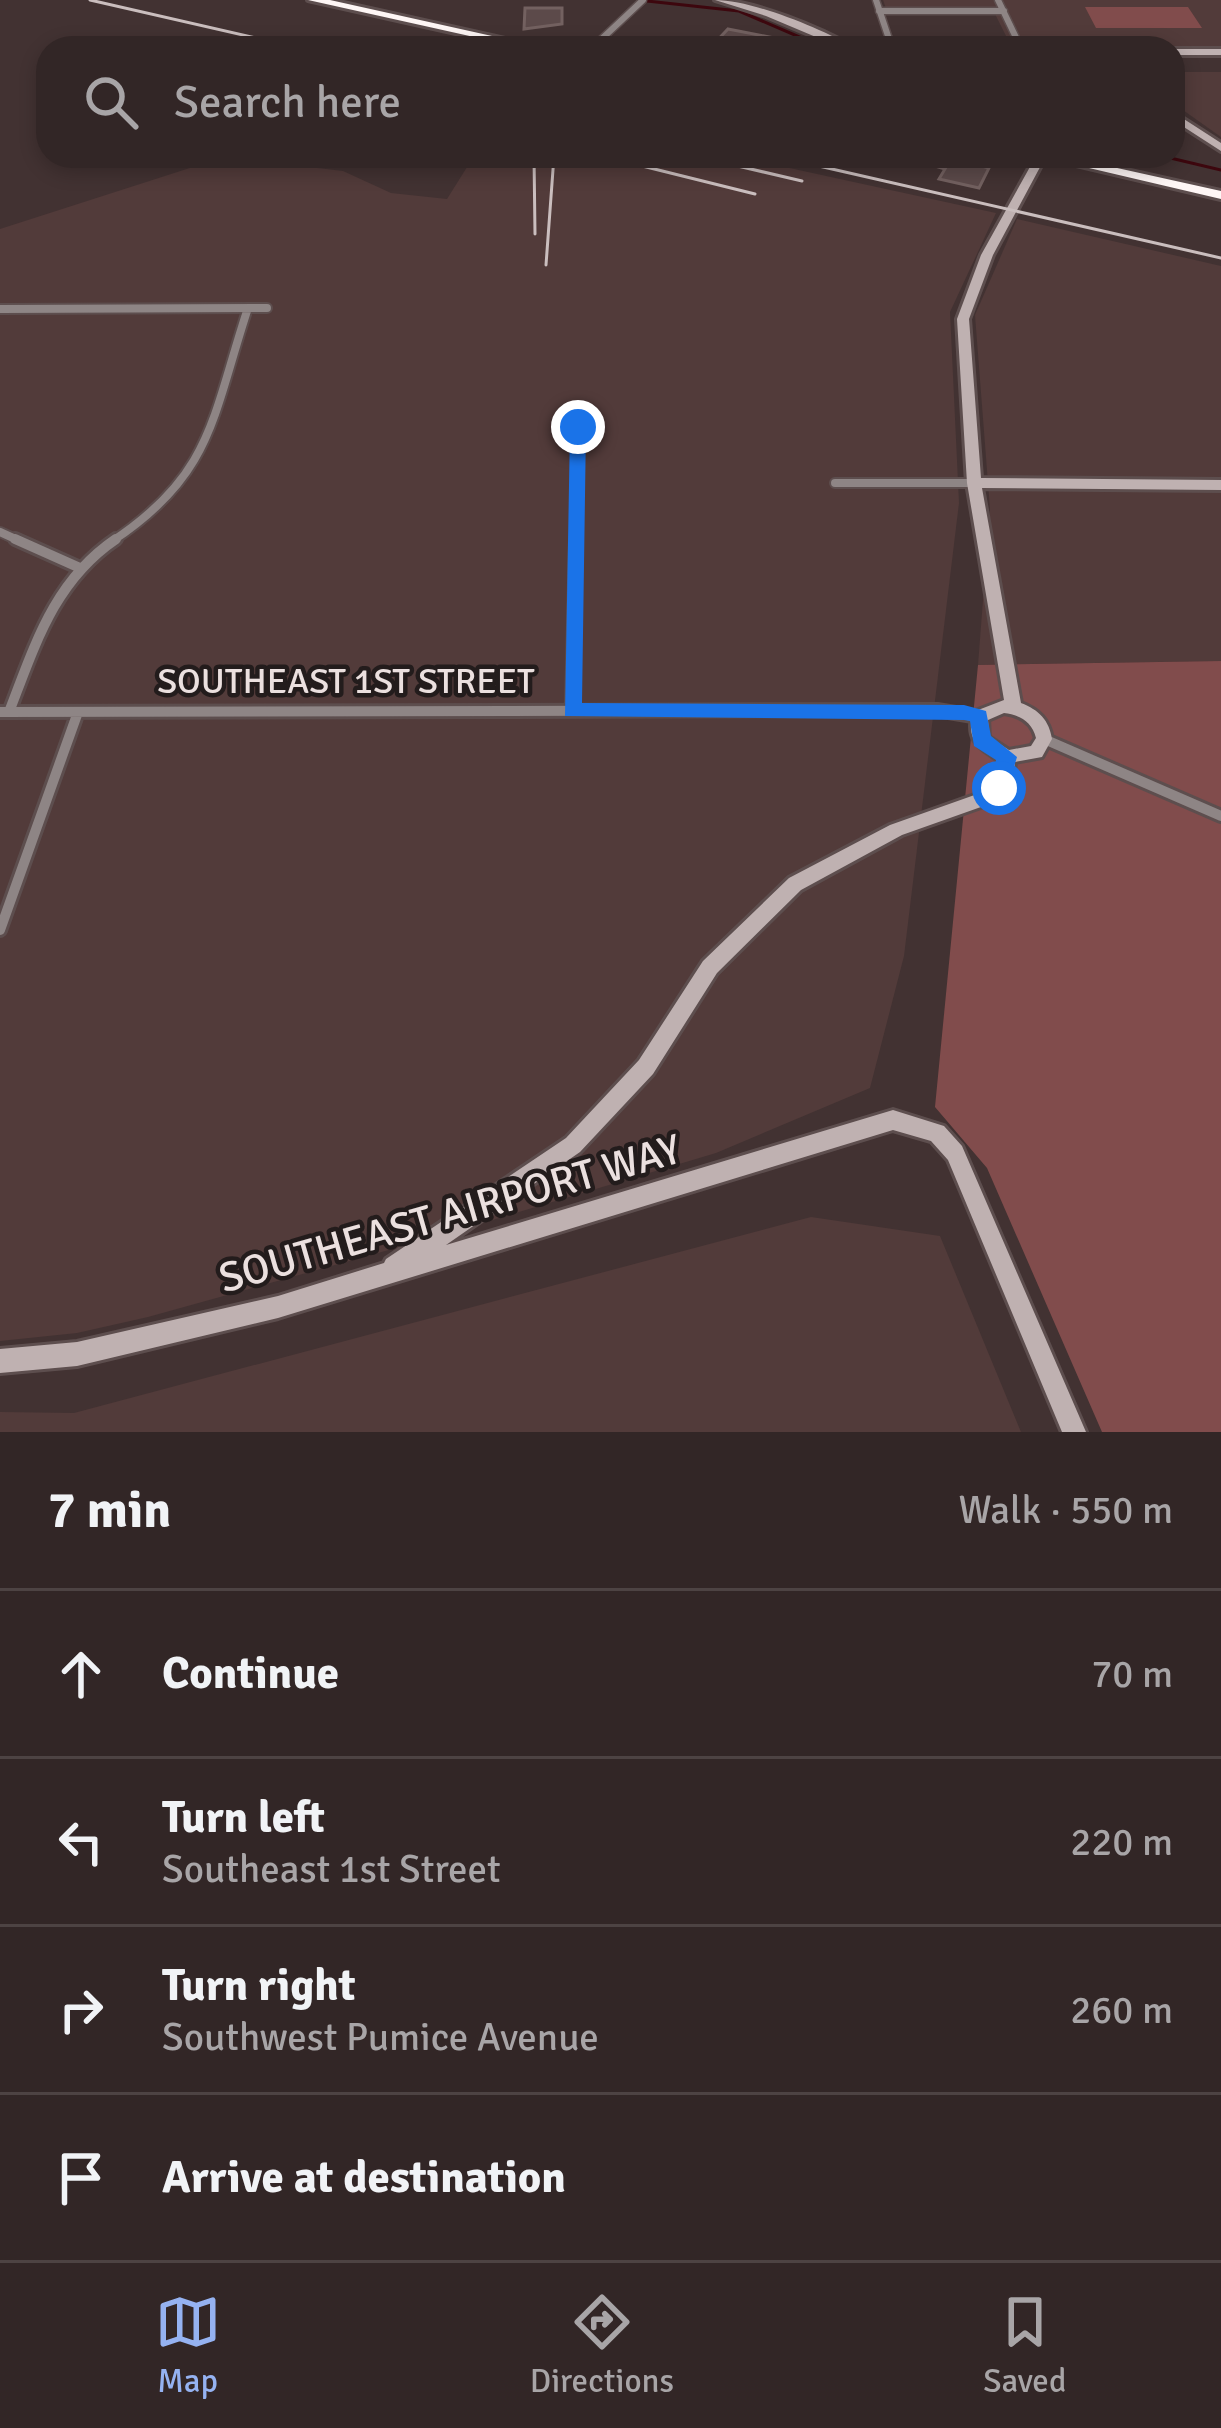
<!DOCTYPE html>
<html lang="en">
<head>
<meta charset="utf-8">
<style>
	:root { --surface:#322626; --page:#3d3232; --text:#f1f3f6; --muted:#a8a5a7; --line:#4d4343; --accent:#95b2f1 }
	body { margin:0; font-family:Signika,sans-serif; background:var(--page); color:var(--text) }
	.stop { position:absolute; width:36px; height:36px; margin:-27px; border:9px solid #1a73e8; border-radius:50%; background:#fff }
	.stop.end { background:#1a73e8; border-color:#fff; box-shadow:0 3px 12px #0008 }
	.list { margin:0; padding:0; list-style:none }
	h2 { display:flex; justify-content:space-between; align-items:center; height:156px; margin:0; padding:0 48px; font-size:51px }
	h2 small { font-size:39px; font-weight:400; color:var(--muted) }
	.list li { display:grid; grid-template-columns:78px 1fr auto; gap:36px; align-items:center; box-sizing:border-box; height:168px; padding:0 48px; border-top:3px solid var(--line) }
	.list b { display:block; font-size:45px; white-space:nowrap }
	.list p { margin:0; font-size:39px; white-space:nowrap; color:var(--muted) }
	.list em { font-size:39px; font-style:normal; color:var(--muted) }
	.icon { flex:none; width:66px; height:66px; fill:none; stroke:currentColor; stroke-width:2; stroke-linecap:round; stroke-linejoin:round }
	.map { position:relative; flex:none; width:1221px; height:1432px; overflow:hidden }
	.search { position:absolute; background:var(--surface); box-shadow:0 6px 18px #0003; left:36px; right:36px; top:36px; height:132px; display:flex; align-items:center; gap:30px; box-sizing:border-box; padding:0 42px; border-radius:36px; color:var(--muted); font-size:45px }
	.sheet { height:828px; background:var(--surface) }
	nav { display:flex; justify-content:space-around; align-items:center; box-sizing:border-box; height:168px; border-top:3px solid var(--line); background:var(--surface); font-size:33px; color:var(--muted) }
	nav a { display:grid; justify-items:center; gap:6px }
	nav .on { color:var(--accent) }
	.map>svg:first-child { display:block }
	.built { fill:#523b3a }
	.green { fill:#814c4c }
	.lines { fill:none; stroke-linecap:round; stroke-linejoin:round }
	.stream { stroke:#3d070e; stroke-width:3 }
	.building { fill:#5c4a4a; stroke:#736160; stroke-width:3 }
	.street-far2-casing { stroke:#5d4e4e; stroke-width:9 }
	.street-far1-casing { stroke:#5d4e4e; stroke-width:12 }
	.street-casing { stroke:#5d4e4e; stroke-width:16 }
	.secondary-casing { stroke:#5d4e4e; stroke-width:6 }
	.highway-casing { stroke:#5d4e4e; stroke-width:6 }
	.street-far2 { stroke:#8e8585; stroke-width:6 }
	.street-far1 { stroke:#8e8585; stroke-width:8 }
	.street { stroke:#8e8585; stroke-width:10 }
	.secondary { fill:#bfb1b1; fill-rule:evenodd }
	.highway { fill:#fef6f5; fill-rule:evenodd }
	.rail { stroke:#cabebe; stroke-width:3 }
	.route { fill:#1a73e8 }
	.labels { text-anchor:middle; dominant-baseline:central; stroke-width:9; stroke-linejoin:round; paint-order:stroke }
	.street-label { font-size:36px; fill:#ebe0df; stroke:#231c1c }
	.near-street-label { font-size:42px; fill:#ebe0df; stroke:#231c1c }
</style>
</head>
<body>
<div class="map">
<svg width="1221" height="1432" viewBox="0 0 1221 1432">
	<rect width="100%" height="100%" fill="#423232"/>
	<!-- built -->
	<path class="built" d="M883,0H1221V48H1012L995,14H888Z
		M1173,72H1221V137L1173,103Z
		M474,156H734L996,213L950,312L959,503L904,956L870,1088L716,1153L439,1236L148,1317L77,1333L0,1341V229L224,157L343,171L391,193L447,199Z
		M1017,219L1221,266V661L978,665L990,509L975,315Z
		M811,1217L940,1236L1021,1432H0V1412L74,1413Z"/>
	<!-- green -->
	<path class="green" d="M1085,7H1188L1202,28H1096Z
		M1221,661V1432H1102L987,1168L935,1107L978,665Z"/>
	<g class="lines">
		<!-- stream -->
		<path class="stream" d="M647,1L739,11L825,48
			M1162,156L1221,170"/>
	</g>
	<!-- building -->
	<path class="building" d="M525,8H562V24L524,29Z
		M728,29L774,38L781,42L776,48H710Z
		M902,156H946L989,168L979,188L939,179L945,169Z"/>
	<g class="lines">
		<defs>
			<path id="street-far2" d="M876,0L892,48
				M998,0L1021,48
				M879,11H1004
				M592,48L643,0"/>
			<path id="street-far1" d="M0,309L267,308
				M835,483H974
				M0,532L22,542
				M111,542C213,475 212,417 248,308
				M576,542L579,427"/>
			<path id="street" d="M15,539L80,568
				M572,710L576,539
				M0,712L937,710L979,717
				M9,712C35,645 54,581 116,539
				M1044,739L1221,816
				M0,930L78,712"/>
			<path id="secondary" d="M715,0C753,0 822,29 855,48H842L766,16Z
				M1173,49H1221V55H1173Z
				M1173,112L1221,143V151L1173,120Z
				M1036,156H1046L993,255L969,319L981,478L1221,480V490L982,488L1021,703C1039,710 1049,720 1052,739L1042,757L1015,762L1013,780L995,802L902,835L801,890L717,973L653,1074L580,1152L446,1245L893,1110L944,1126L962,1146L1086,1432H1062L948,1160L931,1141L893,1130L278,1318L77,1366L0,1373V1349L77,1342L278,1296L384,1263L386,1259L566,1138L639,1060L703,961L789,878L890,825L983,792L996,778L998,760C977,746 966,740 973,712L1004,700L967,483L957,319L981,255ZM1004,713C1020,715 1032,722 1036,738L1031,746L1009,750L989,737L988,720Z"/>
			<path id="highway" d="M308,0H330L546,48H523Z
				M1038,156H1063L1221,191V199Z"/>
		</defs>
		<!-- street-far2 casing -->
		<use href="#street-far2" class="street-far2-casing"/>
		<!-- street-far1 casing -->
		<use href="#street-far1" class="street-far1-casing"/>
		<!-- street casing -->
		<use href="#street" class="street-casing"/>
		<!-- secondary casing -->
		<use href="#secondary" class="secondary-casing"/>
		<!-- highway casing -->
		<use href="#highway" class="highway-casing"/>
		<!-- street-far2 -->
		<use href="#street-far2" class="street-far2"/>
		<!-- street-far1 -->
		<use href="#street-far1" class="street-far1"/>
		<!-- street -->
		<use href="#street" class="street"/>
		<!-- secondary -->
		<use href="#secondary" class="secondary"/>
		<!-- highway -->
		<use href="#highway" class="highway"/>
		<!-- rail -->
		<path class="rail" d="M90,0L300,48
			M534,156L535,234
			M602,156L755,194
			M695,156L802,181
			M775,156L1221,258
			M546,265L554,156"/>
	</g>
	<!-- route -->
	<path class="route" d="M578,422L586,427L582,703L964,705L986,711L991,736L1017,757L1006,794H992L996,760L974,746L970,721L964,720L565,716L570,427Z"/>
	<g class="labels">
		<!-- street labels -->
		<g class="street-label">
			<text x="346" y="681">SOUTHEAST 1ST STREET</text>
		</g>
		<!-- near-street labels -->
		<g class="near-street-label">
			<text transform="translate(450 1214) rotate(-16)">SOUTHEAST AIRPORT WAY</text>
		</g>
	</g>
</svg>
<div class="stop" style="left:999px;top:788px"></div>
<div class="stop end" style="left:578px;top:427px"></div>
<div class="search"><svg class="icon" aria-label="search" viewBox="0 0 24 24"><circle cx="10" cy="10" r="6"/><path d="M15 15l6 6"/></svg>Search here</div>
</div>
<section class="sheet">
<h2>7 min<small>Walk · 550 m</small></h2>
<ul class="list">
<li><svg class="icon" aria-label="ahead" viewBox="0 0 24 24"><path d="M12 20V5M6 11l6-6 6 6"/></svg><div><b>Continue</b></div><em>70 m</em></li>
<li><svg class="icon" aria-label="left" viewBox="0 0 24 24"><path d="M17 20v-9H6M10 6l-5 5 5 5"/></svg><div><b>Turn left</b><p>Southeast 1st Street</p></div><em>220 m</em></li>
<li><svg class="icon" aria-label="right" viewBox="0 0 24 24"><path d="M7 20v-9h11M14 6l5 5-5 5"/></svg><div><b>Turn right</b><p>Southwest Pumice Avenue</p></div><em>260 m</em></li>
<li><svg class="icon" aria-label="arrive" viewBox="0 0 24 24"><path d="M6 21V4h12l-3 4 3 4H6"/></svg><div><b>Arrive at destination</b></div></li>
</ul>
</section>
<nav>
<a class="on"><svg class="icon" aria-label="map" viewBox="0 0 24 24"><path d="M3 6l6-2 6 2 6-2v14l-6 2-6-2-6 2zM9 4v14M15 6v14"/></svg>Map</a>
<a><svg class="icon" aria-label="directions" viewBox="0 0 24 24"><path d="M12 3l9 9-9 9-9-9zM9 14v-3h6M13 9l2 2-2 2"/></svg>Directions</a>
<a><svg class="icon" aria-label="saved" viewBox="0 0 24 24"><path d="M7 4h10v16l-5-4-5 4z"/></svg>Saved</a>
</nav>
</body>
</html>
